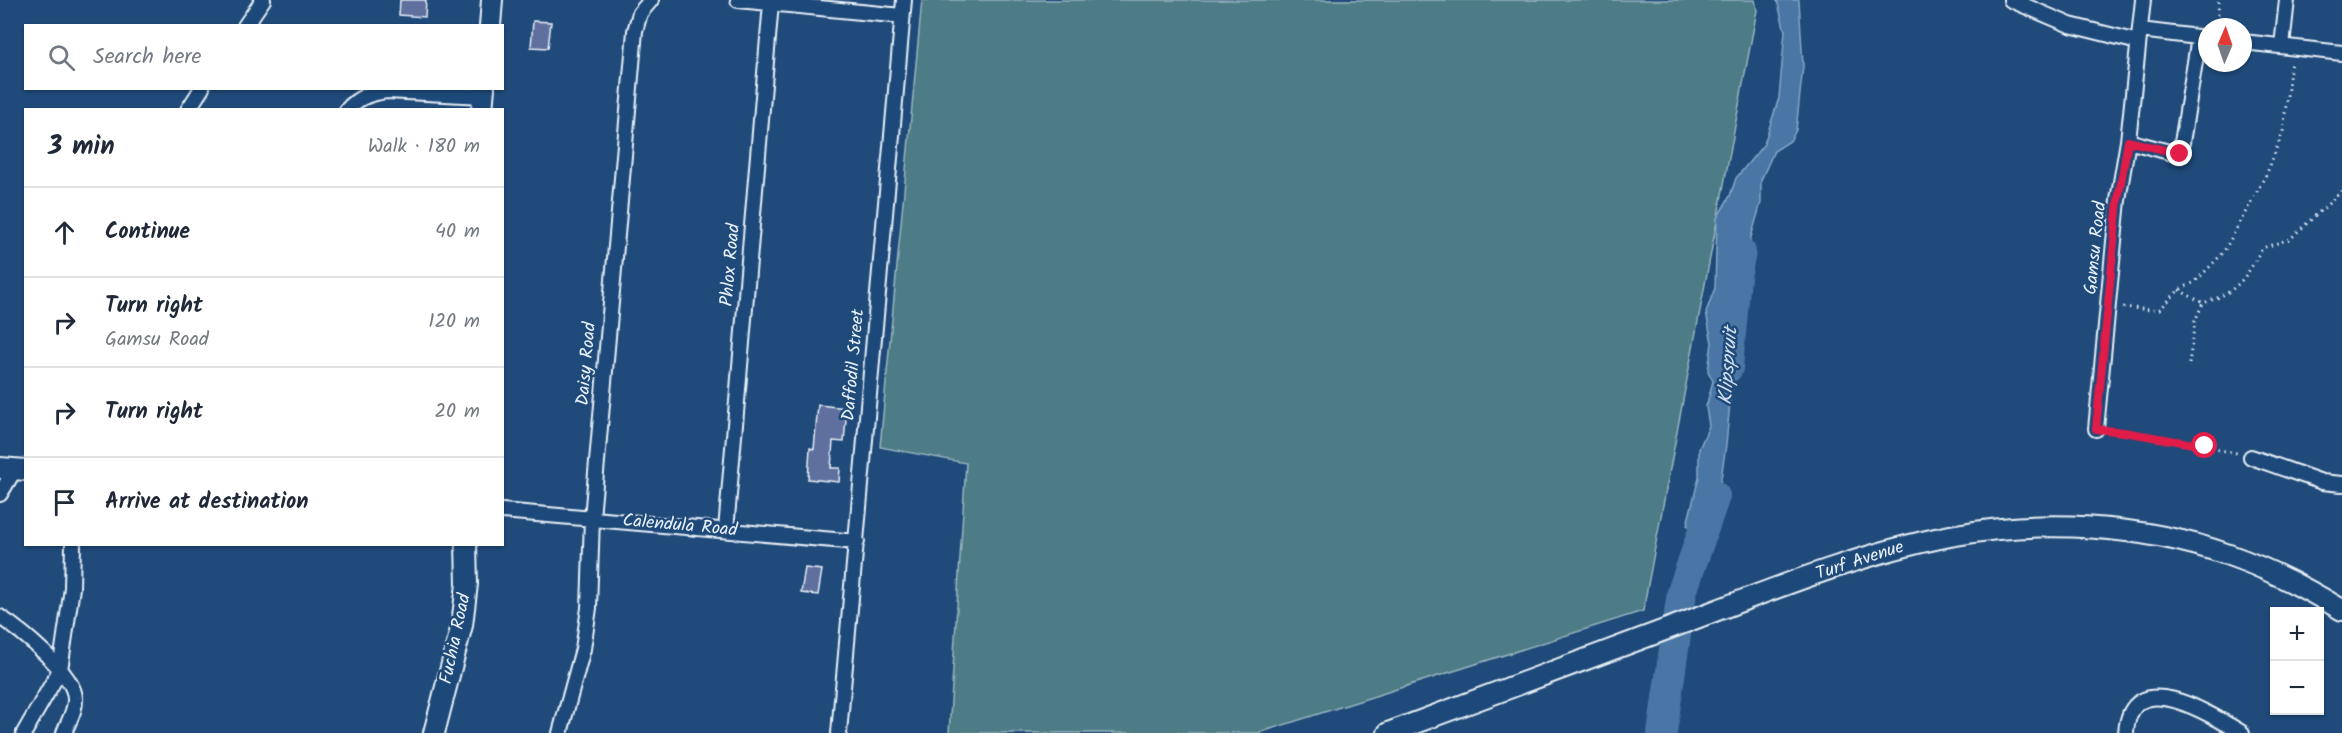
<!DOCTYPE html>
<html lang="en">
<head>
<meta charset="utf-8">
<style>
	:root { --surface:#fff; --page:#f2f2f3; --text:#1f2937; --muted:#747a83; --line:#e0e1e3 }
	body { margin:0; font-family:Kalam,sans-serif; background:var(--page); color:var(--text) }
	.controls { position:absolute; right:18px; bottom:18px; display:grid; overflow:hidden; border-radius:0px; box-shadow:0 2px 4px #0004 }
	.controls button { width:54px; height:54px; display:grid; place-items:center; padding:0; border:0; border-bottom:2px solid var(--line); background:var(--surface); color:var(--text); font:30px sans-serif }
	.compass { position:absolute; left:2198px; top:18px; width:54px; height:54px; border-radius:50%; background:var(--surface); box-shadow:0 2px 4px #0004; rotate:2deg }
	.stop { position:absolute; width:18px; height:18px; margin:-14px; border:4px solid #e11d48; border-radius:50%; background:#fff }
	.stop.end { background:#e11d48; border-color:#fff; box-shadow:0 2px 6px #0008 }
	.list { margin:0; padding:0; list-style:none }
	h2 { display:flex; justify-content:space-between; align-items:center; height:78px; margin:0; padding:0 24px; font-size:26px }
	h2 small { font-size:20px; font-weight:400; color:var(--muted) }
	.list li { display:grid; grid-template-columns:39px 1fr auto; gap:18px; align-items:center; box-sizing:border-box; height:90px; padding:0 24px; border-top:2px solid var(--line) }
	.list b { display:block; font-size:22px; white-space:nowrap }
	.list p { margin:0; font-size:20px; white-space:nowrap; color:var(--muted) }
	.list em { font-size:20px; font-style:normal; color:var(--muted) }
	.icon { flex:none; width:33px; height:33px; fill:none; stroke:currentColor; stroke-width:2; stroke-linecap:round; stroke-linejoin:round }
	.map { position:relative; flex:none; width:2342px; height:733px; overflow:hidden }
	.search { position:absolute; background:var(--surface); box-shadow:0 2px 4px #0004; left:24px; top:24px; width:480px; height:66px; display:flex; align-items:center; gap:15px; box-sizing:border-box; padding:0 21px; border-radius:0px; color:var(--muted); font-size:22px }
	.panel { position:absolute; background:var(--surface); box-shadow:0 2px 4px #0004; left:24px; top:108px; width:480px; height:438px; border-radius:0px }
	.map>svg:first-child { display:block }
	.green { fill:#4d7c86; stroke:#9ab6bf; stroke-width:1.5 }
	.water { fill:#4876a4; stroke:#88a7c6; stroke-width:1.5 }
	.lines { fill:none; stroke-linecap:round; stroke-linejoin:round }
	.river { stroke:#4876a4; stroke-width:30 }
	.building { fill:#61709e; stroke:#e8f1f8; stroke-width:1.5 }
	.street-casing { stroke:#e8f1f8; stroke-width:18 }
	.secondary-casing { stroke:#e8f1f8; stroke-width:24 }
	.path { stroke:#e8f1f8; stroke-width:3; stroke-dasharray:1.5 4.5; stroke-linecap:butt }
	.street { stroke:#1f4a7a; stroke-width:14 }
	.secondary { stroke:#1f4a7a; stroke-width:20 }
	.route { stroke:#e11d48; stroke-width:8 }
	.labels { text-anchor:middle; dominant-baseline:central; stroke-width:5; stroke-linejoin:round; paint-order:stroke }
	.street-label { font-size:18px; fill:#e8f1f8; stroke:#1f4a7a }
	.water-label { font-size:20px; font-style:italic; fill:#d0dfeb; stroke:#1f4a7a }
</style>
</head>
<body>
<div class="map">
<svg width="2342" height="733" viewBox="0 0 2342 733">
	<rect width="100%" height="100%" fill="#1f4a7a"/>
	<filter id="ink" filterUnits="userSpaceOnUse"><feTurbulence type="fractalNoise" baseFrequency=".0167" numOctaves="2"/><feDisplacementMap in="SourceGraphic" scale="12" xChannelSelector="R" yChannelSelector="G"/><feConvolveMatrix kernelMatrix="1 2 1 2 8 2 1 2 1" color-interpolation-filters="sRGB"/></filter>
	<g filter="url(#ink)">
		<!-- green -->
		<path class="green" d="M922,0H1755L1757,10L1643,611L1258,733H949L966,463L880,447Z"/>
		<!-- water -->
		<path class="water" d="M1777,0H1799L1803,66L1796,130L1790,141L1774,151L1761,180V203L1728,316L1736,339L1726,445L1717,505L1705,536L1687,525L1699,477V449L1709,426L1706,407L1713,381L1708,371L1712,343L1706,312L1715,288L1717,218L1730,196L1736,178L1764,144L1779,98L1785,31Z"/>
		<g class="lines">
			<!-- river -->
			<path class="river" d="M1728,368L1736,277L1741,252
				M1662,733L1682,592L1715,496"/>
		</g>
		<!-- building -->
		<path class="building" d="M400,0H426L425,17L399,15Z
			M533,21L551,22L548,48L531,47Z
			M818,405L847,408L844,442L833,441L831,468H840L839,482L808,479L810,448L814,449Z
			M805,568L822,570L818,595L801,593Z"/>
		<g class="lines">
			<defs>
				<path id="street" d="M738,0L902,16
					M2011,0L2070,25L2138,42
					M245,26L263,0
					M2140,30L2206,38
					M2243,42L2342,53
					M2282,46L2287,0
					M188,110L202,88
					M347,110C358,97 371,93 387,91L483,96
					M2128,141L2180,155L2199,37
					M2096,429L2118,200L2128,141L2143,0
					M2251,457L2322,482L2342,484
					M0,494L15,469
					M502,511L857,542
					M726,530L771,3
					M0,617C20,630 74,673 75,698C76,710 68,722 64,733
					M24,733L60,670L72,588L73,544
					M560,733L583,649L589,608L592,518L635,31L640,13L651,0
					M839,733L904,0
					M2126,733C2130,663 2212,715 2242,733"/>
				<path id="secondary" d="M490,26L492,0
					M482,110L484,88
					M0,468L26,470
					M434,733L462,625L467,584L466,544
					M1388,733C1488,696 1587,659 1686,622C1770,590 1862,553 1950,536C2040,519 2142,524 2229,555C2269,569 2306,588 2342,610"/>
			</defs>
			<!-- street casing -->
			<use href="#street" class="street-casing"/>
			<!-- secondary casing -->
			<use href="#secondary" class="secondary-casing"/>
			<!-- path -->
			<path class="path" d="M2217,27L2219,0
				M2179,290L2203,303C2237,293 2246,278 2262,248L2290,239L2342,191
				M2123,307L2151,310L2160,309L2179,290L2195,282L2223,253L2267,173L2283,132L2291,61
				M2189,364L2195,321L2203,303
				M2111,431L2237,453"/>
			<!-- street -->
			<use href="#street" class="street"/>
			<!-- secondary -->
			<use href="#secondary" class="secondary"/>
		</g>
	</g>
	<g class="lines" filter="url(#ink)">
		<!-- route -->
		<path class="route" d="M2180,154L2128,141L2118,200L2096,429L2124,432L2205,446"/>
	</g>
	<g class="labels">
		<!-- street labels -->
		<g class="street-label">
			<text transform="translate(2096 248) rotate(-84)">Gamsu Road</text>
			<text transform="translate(731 265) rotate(-85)">Phlox Road</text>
			<text transform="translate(587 364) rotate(-85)">Daisy Road</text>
			<text transform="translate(854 365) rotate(-85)">Daffodil Street</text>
			<text transform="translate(680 526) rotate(5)">Calendula Road</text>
			<text transform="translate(1860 561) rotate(-18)">Turf Avenue</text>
			<text transform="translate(456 639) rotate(-78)">Fuchia Road</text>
		</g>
		<!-- water labels -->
		<g class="water-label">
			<text transform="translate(1729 366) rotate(-86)">Klipspruit</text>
		</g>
	</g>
</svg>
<div class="controls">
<button>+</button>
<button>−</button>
</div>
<svg class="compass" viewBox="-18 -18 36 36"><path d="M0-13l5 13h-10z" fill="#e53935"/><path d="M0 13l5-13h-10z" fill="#747a83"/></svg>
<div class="stop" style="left:2205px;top:446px"></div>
<div class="stop end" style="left:2180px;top:154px"></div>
<div class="search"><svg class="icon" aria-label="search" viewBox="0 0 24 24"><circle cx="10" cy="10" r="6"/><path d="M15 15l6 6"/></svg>Search here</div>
<section class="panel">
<h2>3 min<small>Walk · 180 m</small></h2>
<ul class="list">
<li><svg class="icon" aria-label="ahead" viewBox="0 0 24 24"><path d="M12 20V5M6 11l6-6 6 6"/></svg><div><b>Continue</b></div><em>40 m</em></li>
<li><svg class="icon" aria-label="right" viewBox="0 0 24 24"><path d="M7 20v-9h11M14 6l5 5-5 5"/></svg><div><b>Turn right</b><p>Gamsu Road</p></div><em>120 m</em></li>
<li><svg class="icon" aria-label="right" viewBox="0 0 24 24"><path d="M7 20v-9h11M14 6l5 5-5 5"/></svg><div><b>Turn right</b></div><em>20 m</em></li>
<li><svg class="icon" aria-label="arrive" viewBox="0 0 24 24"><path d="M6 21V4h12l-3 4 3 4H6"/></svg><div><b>Arrive at destination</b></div></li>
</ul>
</section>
</div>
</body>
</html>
